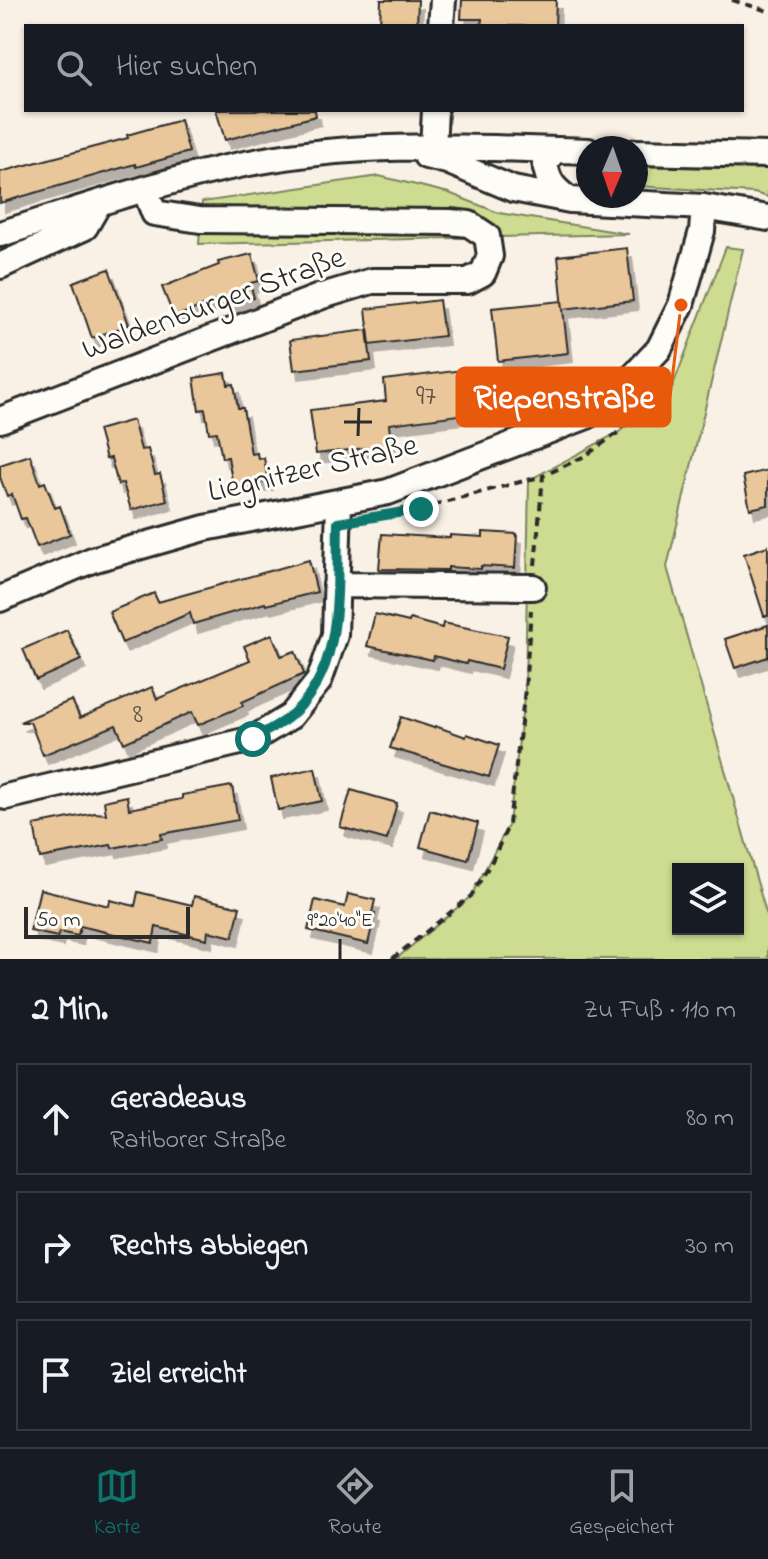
<!DOCTYPE html>
<html lang="de">
<head>
<meta charset="utf-8">
<style>
	:root { --surface:#171b24; --page:#242831; --text:#f1f3f6; --muted:#9ea1a6; --line:#363941; --accent:#0f766e }
	body { margin:0; font-family:"Indie Flower",sans-serif; background:var(--page); color:var(--text) }
	.controls { position:absolute; right:24px; bottom:24px; display:grid; overflow:hidden; border-radius:0px; box-shadow:0 2px 6px #0004 }
	.controls button { width:72px; height:72px; display:grid; place-items:center; padding:0; border:0; border-bottom:2px solid var(--line); background:var(--surface); color:var(--text); font:40px sans-serif }
	.compass { position:absolute; left:576px; top:136px; width:72px; height:72px; border-radius:50%; background:var(--surface); box-shadow:0 2px 6px #0004; rotate:182deg }
	.scale { position:absolute; left:24px; bottom:20px; width:166px; box-sizing:border-box; padding-left:8px; border:4px solid #2b2b2b; border-top:0; font-size:22px; line-height:28px; white-space:nowrap; color:#2b2b2b; -webkit-text-stroke:6px #fdfcf7; paint-order:stroke }
	.stop { position:absolute; width:24px; height:24px; margin:-18px; border:6px solid #0f766e; border-radius:50%; background:#fff }
	.stop.end { background:#0f766e; border-color:#fff; box-shadow:0 2px 8px #0008 }
	.list { margin:0; padding:0; list-style:none }
	h2 { display:flex; justify-content:space-between; align-items:center; height:104px; margin:0; padding:0 32px; font-size:34px }
	h2 small { font-size:26px; font-weight:400; color:var(--muted) }
	.list li { display:grid; grid-template-columns:52px 1fr auto; gap:24px; align-items:center; box-sizing:border-box; height:112px; margin:0 16px 16px; padding:0 16px; border:2px solid var(--line); border-radius:0px }
	.list b { display:block; font-size:30px; white-space:nowrap }
	.list p { margin:0; font-size:26px; white-space:nowrap; color:var(--muted) }
	.list em { font-size:26px; font-style:normal; color:var(--muted) }
	.icon { flex:none; width:44px; height:44px; fill:none; stroke:currentColor; stroke-width:2; stroke-linecap:round; stroke-linejoin:round }
	.map { position:relative; flex:none; width:768px; height:959px; overflow:hidden }
	.search { position:absolute; background:var(--surface); box-shadow:0 2px 6px #0004; left:24px; right:24px; top:24px; height:88px; display:flex; align-items:center; gap:20px; box-sizing:border-box; padding:0 28px; border-radius:0px; color:var(--muted); font-size:30px }
	.sheet { height:488px; background:var(--surface) }
	nav { display:flex; justify-content:space-around; align-items:center; box-sizing:border-box; height:112px; border-top:2px solid var(--line); background:var(--surface); font-size:22px; color:var(--muted) }
	nav a { display:grid; justify-items:center; gap:4px }
	nav .on { color:var(--accent) }
	.map>svg:first-child { display:block }
	.green { fill:#cddc90; stroke:#7c845e; stroke-width:2; fill-rule:evenodd }
	.building { fill:#eac79b; stroke:#2b2b2b; stroke-width:2; filter:url(#shadow) }
	.lines { fill:none; stroke-linecap:round; stroke-linejoin:round }
	.minor-casing { stroke:#2b2b2b; stroke-width:30 }
	.path { stroke:#2b2b2b; stroke-width:4; stroke-dasharray:8 6; stroke-linecap:butt }
	.minor { stroke:#fdfcf7; stroke-width:24 }
	.route { stroke:#0f766e; stroke-width:10 }
	.ticks { fill:none; stroke:#2b2b2b; stroke-width:3 }
	.labels { text-anchor:middle; dominant-baseline:central; stroke-width:6; stroke-linejoin:round; paint-order:stroke }
	.number-label { font-size:28px; fill:#5b5247 }
	.street-label { font-size:32px; fill:#2b2b2b; stroke:#fdfcf7 }
	.ticks-label { font-size:20px; text-anchor:middle; fill:#2b2b2b; stroke:#fdfcf7; stroke-width:6; stroke-linejoin:round; paint-order:stroke }
	.leader { fill:none; stroke:#e8590c; stroke-width:3 }
	.callout-dot { fill:#e8590c; stroke:#fdfcf7; stroke-width:3 }
	.callout { fill:#e8590c; stroke:#e8590c; stroke-width:3 }
	.callout-label { font-size:34px; text-anchor:middle; font-weight:bold; fill:#fff }
</style>
</head>
<body>
<div class="map">
<svg width="768" height="959" viewBox="0 0 768 959">
	<defs>
		<filter id="shadow"><feDropShadow dx="5" dy="9" stdDeviation="0" flood-color="#0004"/></filter>
	</defs>
	<rect width="100%" height="100%" fill="#f9f1e5"/>
	<filter id="ink" filterUnits="userSpaceOnUse"><feTurbulence type="fractalNoise" baseFrequency=".0125" numOctaves="2"/><feDisplacementMap in="SourceGraphic" scale="16" xChannelSelector="R" yChannelSelector="G"/><feConvolveMatrix kernelMatrix="1 2 1 2 8 2 1 2 1" color-interpolation-filters="sRGB"/></filter>
	<g filter="url(#ink)">
		<!-- green -->
		<path class="green" d="M636,166L768,169V197L754,193L636,186Z
			M379,176L449,193L499,213L629,234L199,244L202,202Z
			M726,247L743,249L667,567L768,920V959H396L471,896L509,824L525,689L529,480L619,432L672,388ZM678,869H738V929H678Z"/>
		<!-- building -->
		<path class="building" d="M381,0H418L417,26H380Z
			M462,0H556L555,26H481L482,19H461Z
			M216,110H315L316,116L225,140Z
			M180,120L189,152L136,167L135,164L0,203V172L128,138L127,135Z
			M627,248L633,301L563,309L558,256Z
			M252,254L259,281L250,283L254,298L231,304L229,296L174,317L162,287L219,265L218,262Z
			M109,269L129,325L92,338L73,282Z
			M439,300L444,336L370,345L366,309Z
			M562,301L568,353L498,361L492,308Z
			M367,330L371,361L294,370L290,340Z
			M462,370L467,414L389,424L391,445L316,454L310,410L386,401L384,380Z
			M226,373L228,385L234,384L238,408H243L251,454L257,453L258,459L264,458L268,481L233,486L228,457L222,458L217,432L209,433L205,409L199,410L194,378Z
			M133,420L141,450L148,449L155,475L160,474L167,500L131,510L123,483L118,485L111,458L106,459L98,430Z
			M30,455L40,484L45,482L55,508L60,506L70,534L37,547L26,518L21,519L12,494L7,496L0,477V465Z
			M768,470V505L750,509L743,476Z
			M483,532L517,534L515,568L481,566V569L448,567V570L379,569L382,534L450,538V535L483,537Z
			M768,546V616H764L744,554Z
			M309,560L317,592L266,605L265,603L193,624L190,613L122,643L109,612L154,593L158,602Z
			M375,614L409,622L410,619L442,628L443,623L508,636L500,669L467,661L466,664L434,656L433,660L367,646Z
			M768,625V657L735,668L725,639Z
			M67,630L81,660L36,680L23,649Z
			M272,634L281,656L295,651L304,674L242,702L243,706L198,725L192,712L124,743L116,725L43,755L30,722H20L72,700L80,718L152,687L157,699L250,660L244,646Z
			M401,717L434,728L435,726L466,737L467,734L499,745L489,777L390,748Z
			M315,768L322,801L278,810L271,778Z
			M232,786L238,820L161,834L162,839L112,848L111,845L40,858L34,825L95,813L106,814L104,801L127,796L129,809L182,799V795Z
			M351,790L397,803L387,840L340,827Z
			M430,810L478,823L468,860L420,847Z
			M40,889L109,906L110,900L135,906L138,892L192,905L194,896L240,907L233,937L208,931L207,939L156,927L153,943L80,926L78,936L59,932L58,937L30,931Z
			M348,894L375,900L372,913L375,914L368,944L308,930L315,900L345,907Z"/>
		<g class="lines">
			<defs>
				<path id="minor" d="M441,26L443,0
					M433,148L435,110
					M555,150L545,162C547,181 554,189 570,200
					M636,152L768,155
					M426,156L447,161L513,189L570,200L704,207L768,218
					M0,234C100,203 202,166 307,154C400,143 495,148 588,151
					M0,266L85,227L99,203
					M0,420L322,296L372,281H468L483,273L490,256L487,236L469,224L450,222L200,220L154,213L145,189
					M336,585L533,587
					M0,599L92,560L205,528L388,492L587,416L627,383L659,349L681,305L702,231L704,207
					M6,797L253,739L291,716L319,681L335,635L339,503"/>
			</defs>
			<!-- minor casing -->
			<use href="#minor" class="minor-casing"/>
			<!-- path -->
			<path class="path" d="M732,0L768,11
				M406,512L543,476
				M535,565L543,476L585,456L619,432L625,416
				M392,959L471,896L492,861L509,824L525,689L531,610"/>
			<!-- minor -->
			<use href="#minor" class="minor"/>
		</g>
	</g>
	<g class="lines" filter="url(#ink)">
		<!-- route -->
		<path class="route" d="M253,739C265,731 280,725 290,716C346,670 336,587 338,523L421,509"/>
	</g>
	<!-- ticks -->
	<path class="ticks" d="M344,422H372M358,436L359,408M340,959V939"/>
	<g class="labels">
		<!-- number labels -->
		<g class="number-label">
			<text x="426" y="397">97</text>
			<text x="138" y="715">8</text>
		</g>
		<!-- street labels -->
		<g class="street-label">
			<text transform="translate(214 305) rotate(-20)">Waldenburger Straße</text>
			<text transform="translate(313 470) rotate(-13)">Liegnitzer Straße</text>
		</g>
	</g>
	<g class="ticks-label">
		<text x="340" y="926">9°20'40"E</text>
	</g>
	<!-- callouts -->
	<path class="leader" d="M681 305L670 397"/>
	<circle class="callout-dot" cx="681" cy="305" r="8"/>
	<rect class="callout" x="457" y="368" width="213" height="58" rx="8"/>
	<g class="callout-label">
		<text x="564" y="408">Riepenstraße</text>
	</g>
</svg>
<div class="controls">
<button><svg class="icon" aria-label="layers" viewBox="0 0 24 24"><path d="M12 4l9 5-9 5-9-5zM3 14l9 5 9-5"/></svg></button>
</div>
<svg class="compass" viewBox="-18 -18 36 36"><path d="M0-13l5 13h-10z" fill="#e53935"/><path d="M0 13l5-13h-10z" fill="#9ea1a6"/></svg>
<div class="scale">50 m</div>
<div class="stop" style="left:253px;top:739px"></div>
<div class="stop end" style="left:421px;top:509px"></div>
<div class="search"><svg class="icon" aria-label="search" viewBox="0 0 24 24"><circle cx="10" cy="10" r="6"/><path d="M15 15l6 6"/></svg>Hier suchen</div>
</div>
<section class="sheet">
<h2>2 Min.<small>Zu Fuß · 110 m</small></h2>
<ul class="list">
<li><svg class="icon" aria-label="ahead" viewBox="0 0 24 24"><path d="M12 20V5M6 11l6-6 6 6"/></svg><div><b>Geradeaus</b><p>Ratiborer Straße</p></div><em>80 m</em></li>
<li><svg class="icon" aria-label="right" viewBox="0 0 24 24"><path d="M7 20v-9h11M14 6l5 5-5 5"/></svg><div><b>Rechts abbiegen</b></div><em>30 m</em></li>
<li><svg class="icon" aria-label="arrive" viewBox="0 0 24 24"><path d="M6 21V4h12l-3 4 3 4H6"/></svg><div><b>Ziel erreicht</b></div></li>
</ul>
</section>
<nav>
<a class="on"><svg class="icon" aria-label="map" viewBox="0 0 24 24"><path d="M3 6l6-2 6 2 6-2v14l-6 2-6-2-6 2zM9 4v14M15 6v14"/></svg>Karte</a>
<a><svg class="icon" aria-label="directions" viewBox="0 0 24 24"><path d="M12 3l9 9-9 9-9-9zM9 14v-3h6M13 9l2 2-2 2"/></svg>Route</a>
<a><svg class="icon" aria-label="saved" viewBox="0 0 24 24"><path d="M7 4h10v16l-5-4-5 4z"/></svg>Gespeichert</a>
</nav>
</body>
</html>
